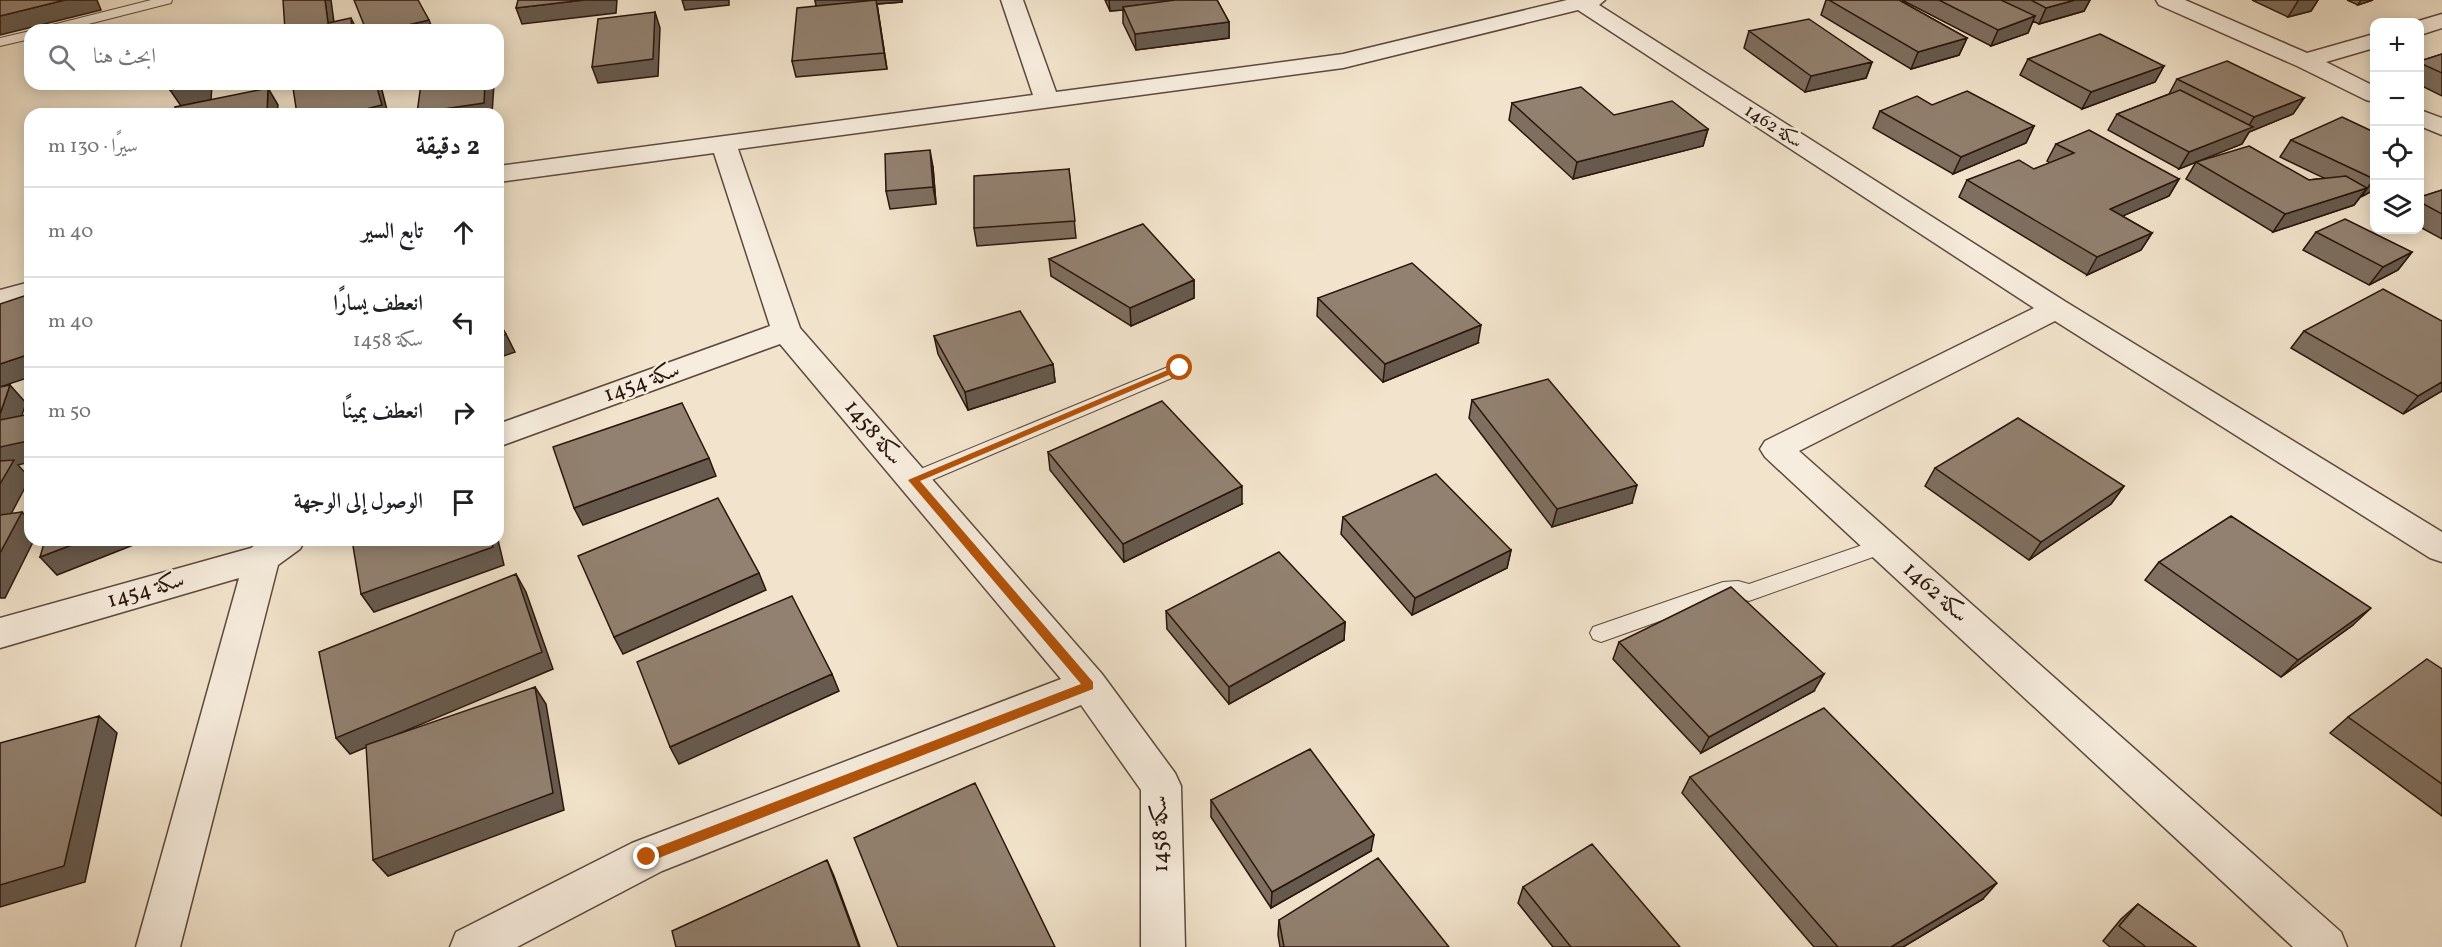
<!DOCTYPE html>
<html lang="ar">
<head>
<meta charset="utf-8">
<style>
	:root { --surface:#fff; --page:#f6f6f6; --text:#202124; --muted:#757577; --line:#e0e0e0 }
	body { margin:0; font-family:Vollkorn,Amiri,serif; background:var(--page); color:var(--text); direction:rtl }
	.controls { position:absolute; right:18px; top:18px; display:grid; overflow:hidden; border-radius:12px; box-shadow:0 3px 15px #0003 }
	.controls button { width:54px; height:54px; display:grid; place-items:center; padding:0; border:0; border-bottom:2px solid var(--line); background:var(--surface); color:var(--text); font:30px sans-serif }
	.stop { position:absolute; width:18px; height:18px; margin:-14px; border:4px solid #b45309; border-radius:50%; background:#fff }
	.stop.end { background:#b45309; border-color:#fff; box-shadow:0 2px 6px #0008 }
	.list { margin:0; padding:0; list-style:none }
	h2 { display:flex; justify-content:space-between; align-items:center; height:78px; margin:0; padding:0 24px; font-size:26px }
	h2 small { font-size:20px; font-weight:400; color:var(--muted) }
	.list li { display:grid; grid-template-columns:39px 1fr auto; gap:18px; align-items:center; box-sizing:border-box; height:90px; padding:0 24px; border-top:2px solid var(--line) }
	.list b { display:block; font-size:22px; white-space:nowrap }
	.list p { margin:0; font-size:20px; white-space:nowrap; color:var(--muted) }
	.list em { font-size:20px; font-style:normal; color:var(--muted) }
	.icon { flex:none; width:33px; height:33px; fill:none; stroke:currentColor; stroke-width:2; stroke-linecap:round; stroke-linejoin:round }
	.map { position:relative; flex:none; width:2442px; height:947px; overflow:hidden; direction:ltr }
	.search { position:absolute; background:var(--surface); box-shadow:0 3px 15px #0003; left:24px; top:24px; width:480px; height:66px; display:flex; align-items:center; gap:15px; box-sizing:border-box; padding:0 21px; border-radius:18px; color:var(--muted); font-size:22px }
	.panel { position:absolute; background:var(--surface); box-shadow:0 3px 15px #0003; left:24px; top:108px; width:480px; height:438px; border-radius:18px; direction:rtl }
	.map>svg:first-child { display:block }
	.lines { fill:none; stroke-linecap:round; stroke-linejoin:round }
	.lane-casing { stroke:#5b493c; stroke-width:2 }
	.street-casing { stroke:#5b493c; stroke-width:3 }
	.lane { fill:#f7edde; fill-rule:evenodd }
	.street { fill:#f7edde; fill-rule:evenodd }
	.wall { fill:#7e6f60; stroke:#29150c; stroke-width:1.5 }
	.shaded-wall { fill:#665a4e; stroke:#29150c; stroke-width:1.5 }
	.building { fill:#928170; stroke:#29150c; stroke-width:1.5 }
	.route { fill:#b45309 }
	.labels { text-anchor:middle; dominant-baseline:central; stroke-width:5; stroke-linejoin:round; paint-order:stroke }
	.far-street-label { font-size:18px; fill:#29150c; stroke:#f7edde }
	.street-label { font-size:22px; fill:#29150c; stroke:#f7edde }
</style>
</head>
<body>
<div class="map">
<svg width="2442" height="947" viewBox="0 0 2442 947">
	<rect width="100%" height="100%" fill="#f2e4cc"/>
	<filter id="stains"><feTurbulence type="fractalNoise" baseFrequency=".00333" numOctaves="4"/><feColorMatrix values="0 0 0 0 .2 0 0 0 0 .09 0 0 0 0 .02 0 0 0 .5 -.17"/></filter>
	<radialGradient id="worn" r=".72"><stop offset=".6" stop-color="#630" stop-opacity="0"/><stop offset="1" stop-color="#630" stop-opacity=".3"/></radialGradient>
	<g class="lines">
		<defs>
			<path id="lane" d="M151,0H172L171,3L65,30H42L44,27Z
				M30,31V39L0,46V38Z
				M1180,362L1186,364L1189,368L1186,372L920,485L913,487L906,485L903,480L906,475Z
				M1883,538L1890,541L1893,546L1890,551L1749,601L1737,597L1724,598L1601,642L1593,639L1590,633L1593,627L1723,582L1738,581L1749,584Z"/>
			<path id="street" d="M1001,0H1023L1056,92L1343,54L1567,0H1605L1599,5L2066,302L2442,532V562L2430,558L2055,321L1799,451L2341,932L2347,947H2293L1765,457L1760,449L1765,441L2034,308L1578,10L1343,68L738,149L800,328L1102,674L1175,773L1181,786L1185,947H1141V790L1081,705L662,871L517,947H450L456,932L632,843L1061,679L780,344L498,447V424L770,326L714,153L498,182V166L1033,95Z
				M2156,0H2185L2307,53L2374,34V48L2326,62L2374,86V102L2366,100L2297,66L2159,5Z
				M2442,14V28L2420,35V22H2415Z
				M2420,110L2442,118V135L2420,126Z
				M30,282V300L0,308V290Z
				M262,540H305L300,549L278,565L180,947H136L239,578L0,648V618L251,548Z"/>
		</defs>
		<!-- lane casing -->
		<use href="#lane" class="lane-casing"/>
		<!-- street casing -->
		<use href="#street" class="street-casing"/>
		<!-- lane -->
		<use href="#lane" class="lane"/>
		<!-- street -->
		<use href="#street" class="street"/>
	</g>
	<!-- wall -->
	<path class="wall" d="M815,0H902V2L877,4L887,69L796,77L792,61L816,6Z
		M1105,0H1217L1229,22V38L1136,50L1123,23V10L1110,11Z
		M1826,0H1899L1967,38L1959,55L1911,69L1821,15Z
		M1902,0H2090L2084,11L2039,24L2033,21L2028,33L1991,46Z
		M2252,0H2318L2311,11L2288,17Z
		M2347,0H2373L2358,5Z
		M1749,31L1872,62L1866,78L1805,92L1744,48Z
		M2442,54V96L2420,85V61Z
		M2028,59L2164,66L2155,82L2082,109L2020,75Z
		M2177,79L2304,98L2293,114L2249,132L2242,144L2198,161L2309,180L2324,178L2280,157L2291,140L2374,132V190L2361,196L2354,205L2273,232L2186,179L2196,162L2179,169L2108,130L2117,114L2169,94Z
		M1512,103L1614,115L1708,129L1703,146L1573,179L1509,120Z
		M1932,105L2034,126L2026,143L1953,174L1873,128L1880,111Z
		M2056,144L2179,179L2169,196L2122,216L2152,233L2141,250L2087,275L1959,197L1967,180L2034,169L2050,163L2047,161Z
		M933,167L936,204L890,209L886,191Z
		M1069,169L1076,238L977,246L974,228Z
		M2442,190V239L2420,227V197Z
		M2316,232L2412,252L2398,270L2369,285L2303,250Z
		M1049,259L1194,280V298L1131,326L1051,276Z
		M1318,298L1478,343L1383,382L1317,316Z
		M2304,331L2442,391L2403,414L2291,348Z
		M934,336L1053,364L1055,382L968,410L938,354Z
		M1472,400L1632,503L1552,527L1469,418Z
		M1048,452L1242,504L1124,562L1050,470Z
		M1935,468L2124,486L2111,504L2029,560L1925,486Z
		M1343,517L1511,550L1507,568L1412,615L1341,534Z
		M2159,562L2353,625L2281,677L2145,580Z
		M1166,611L1345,622L1344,640L1229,704L1167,629Z
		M1619,642L1814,691L1701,753L1613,659Z
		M2442,669V816L2330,733L2348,717Z
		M1690,777L1983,899L1903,947H1814L1682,793Z
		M1211,800L1371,851L1271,908L1211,817Z
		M1523,887L1680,947H1553L1518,903Z
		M2138,904L2196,947H2110L2103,941L2121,919Z
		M1279,920L1449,947H1280L1278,935Z"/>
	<!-- shaded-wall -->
	<path class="shaded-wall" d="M65,0H97L101,10L0,35V16Z
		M325,0H331L335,30L328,23Z
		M584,0H617L616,13L522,24L516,8Z
		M682,0H729V5L685,10Z
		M815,0H902V2L877,4L887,69L884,53L817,10Z
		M1109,0H1185L1123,7V10L1110,11Z
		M2075,0H2090L2084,11L2039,24L2046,8Z
		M2296,0H2318L2311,11L2288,17L2298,1Z
		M2361,0H2373L2358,5Z
		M655,12L660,28L658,76L598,83L592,67Z
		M2035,16L2028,33L1991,46L1998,30Z
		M351,18L357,30H352Z
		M429,20L433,30H387Z
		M1229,22V38L1136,50L1135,34Z
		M1967,38L1959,55L1911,69L1918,52Z
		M1872,62L1866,78L1805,92L1811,76Z
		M2164,66L2155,82L2082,109L2091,92Z
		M198,84H212L211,100L181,106L170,90Z
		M376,84H380L381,86L388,114H346Z
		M485,84H494L492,114L417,113Z
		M268,88L278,105L277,114H267Z
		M2304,98L2293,114L2249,132L2242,144L2179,169L2189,152L2247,129L2254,117Z
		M2034,126L2026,143L1953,174L1961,157Z
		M1708,129L1703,146L1573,179L1577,162Z
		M930,150L933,167L936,204L933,187Z
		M2179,179L2169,196L2100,226L2110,209Z
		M2374,179V190L2361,197Z
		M2367,188L2354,205L2273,232L2285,214Z
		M2152,233L2141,250L2087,275L2097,257Z
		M2412,252L2398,270L2369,285L2383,267Z
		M1194,280V298L1131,326L1130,308Z
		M1481,325L1478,343L1383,382L1385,364Z
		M506,334L515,352L498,358V337Z
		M30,354V377L0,387V364Z
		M1053,364L1055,382L968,410L965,392Z
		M2442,382V391L2403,414L2418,396Z
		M10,385L26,403L14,439L0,424V414Z
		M30,436V462L18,465L30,478L0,535V447Z
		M709,458L716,476L583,525L574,508Z
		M1637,485L1632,503L1552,527L1557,509Z
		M1242,486V504L1124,562L1123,544Z
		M2124,486L2111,504L2029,560L2041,542Z
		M22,512L30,520V540H34L5,598H0V553Z
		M85,540H146L57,575L40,557Z
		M492,540H498L504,565L374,612L361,594Z
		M1511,550L1507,568L1412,615L1415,598Z
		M759,573L766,590L623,654L614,637Z
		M516,574L526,592L553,669L350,754L336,738Z
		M2371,608L2353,625L2281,677L2298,660Z
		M1345,622L1344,640L1229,704V687Z
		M832,674L839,691L679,764L670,747Z
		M1824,674L1814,691L1701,753L1709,737Z
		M535,687L546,704L564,810L388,876L373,860Z
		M99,716L117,733L85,882L0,907V885Z
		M1374,835L1371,851L1271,908L1272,892Z
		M827,860L834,876L860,947H859Z
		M1997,883L1983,899L1903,947H1891Z"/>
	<!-- building -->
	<path class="building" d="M0,0H65L0,16Z
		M283,0H325L328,23L351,18L352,30H285Z
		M354,0H418L429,20L387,30H366Z
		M518,0H584L516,8Z
		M876,0L884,53L792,61L797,8Z
		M1175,0H1217L1229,22L1135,34L1123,7Z
		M1829,0H1899L1967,38L1918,52Z
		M1939,0H2001L2035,16L1998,30Z
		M2031,0H2075L2046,8Z
		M655,12L653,59L592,67L598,19Z
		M1809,19L1872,62L1811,76L1749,31Z
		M2100,34L2164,66L2091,92L2028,59Z
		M2442,54V73L2420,63V61Z
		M2227,61L2304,98L2254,117L2177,79Z
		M171,84H198L170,90Z
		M311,84H376L382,105L346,114H297L293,88Z
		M421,84H485L484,103L417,113Z
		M1581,87L1614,115L1672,101L1708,129L1577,162L1512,103Z
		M268,88L267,114H174L175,107Z
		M2180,90L2253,127L2189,152L2117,114Z
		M1967,91L2034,126L1961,157L1880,111L1917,96L1932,105Z
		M2342,117L2374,132V179L2291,140Z
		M2089,130L2179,179L2110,209L2152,233L2097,257L1967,180L2019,160L2034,169L2074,153L2056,144Z
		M2249,146L2309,180L2346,176L2367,188L2285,214L2196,162Z
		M930,150L933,187L886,191L885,154Z
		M1069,169L1075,221L974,228V176Z
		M2442,190V214L2420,202V197Z
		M2345,219L2412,252L2383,267L2316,232Z
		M1143,224L1194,280L1130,308L1049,259Z
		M1412,263L1481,325L1385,364L1318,298Z
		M2383,289L2442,321V382L2418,396L2304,331Z
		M30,294V354L0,364V304Z
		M1020,311L1053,364L965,392L934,336Z
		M498,320L506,334L498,337Z
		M1548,379L1637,485L1557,509L1472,400Z
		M10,385L0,414V387Z
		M1162,401L1242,486L1123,544L1048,452Z
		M682,403L709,458L574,508L553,447Z
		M30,414V436L28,441L0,447V420Z
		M2018,418L2124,486L2041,542L1935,468Z
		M14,460L0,484V461Z
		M1436,474L1511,550L1415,598L1343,517Z
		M718,498L759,573L614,637L578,556Z
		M22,512L0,553V515Z
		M2231,516L2371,608L2298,660L2159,562Z
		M45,540H85L40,557Z
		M352,540H492L493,547L361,594Z
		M1279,552L1345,622L1229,687L1166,611Z
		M516,574L542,652L336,738L319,652Z
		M1731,587L1824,674L1709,737L1619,642Z
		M792,596L832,674L670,747L637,662Z
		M2427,659L2442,669V784L2348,717Z
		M535,687L553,793L373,860L366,745Z
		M1824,708L1997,883L1891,947H1838L1690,777Z
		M99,716L64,866L0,885V743Z
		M1310,749L1374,835L1272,892L1211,800Z
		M975,783L1055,947H898L854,838Z
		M1592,844L1680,947H1571L1523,887Z
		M1378,858L1449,947H1284L1279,920Z
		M827,860L859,947H676L672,931Z
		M2138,904L2196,947H2146L2119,926Z"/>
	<!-- route -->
	<path class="route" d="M1177,366L1185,368L920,481L1093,682V689L651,861H642L641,857L642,853L1081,684L908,480Z"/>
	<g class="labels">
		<!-- far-street labels -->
		<g class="far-street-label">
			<text transform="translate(1773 127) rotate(33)">سكة 1462</text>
		</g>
		<!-- street labels -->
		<g class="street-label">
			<text transform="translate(642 383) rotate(-20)">سكة 1454</text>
			<text transform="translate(873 433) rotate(50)">سكة 1458</text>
			<text transform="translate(146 591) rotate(-16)">سكة 1454</text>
			<text transform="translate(1935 593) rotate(42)">سكة 1462</text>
			<text transform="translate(1161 834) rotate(-91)">سكة 1458</text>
		</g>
	</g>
	<rect width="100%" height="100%" filter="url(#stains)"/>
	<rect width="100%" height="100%" fill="url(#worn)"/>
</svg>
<div class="controls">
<button>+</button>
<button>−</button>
<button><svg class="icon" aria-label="locate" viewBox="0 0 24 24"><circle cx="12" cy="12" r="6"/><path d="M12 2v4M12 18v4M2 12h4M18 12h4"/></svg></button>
<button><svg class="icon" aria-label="layers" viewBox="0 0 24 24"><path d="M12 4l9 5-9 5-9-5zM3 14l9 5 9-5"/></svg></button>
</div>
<div class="stop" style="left:1180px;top:368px"></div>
<div class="stop end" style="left:647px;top:857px"></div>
<div class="search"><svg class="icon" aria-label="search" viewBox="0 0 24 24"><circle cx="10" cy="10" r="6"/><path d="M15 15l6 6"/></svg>ابحث هنا</div>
<section class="panel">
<h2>2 دقيقة<small>سيرًا · 130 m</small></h2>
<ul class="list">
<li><svg class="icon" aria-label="ahead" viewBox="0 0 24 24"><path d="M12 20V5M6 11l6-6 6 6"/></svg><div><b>تابع السير</b></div><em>40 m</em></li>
<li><svg class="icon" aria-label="left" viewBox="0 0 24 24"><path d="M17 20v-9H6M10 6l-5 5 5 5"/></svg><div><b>انعطف يسارًا</b><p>سكة 1458</p></div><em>40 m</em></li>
<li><svg class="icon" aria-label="right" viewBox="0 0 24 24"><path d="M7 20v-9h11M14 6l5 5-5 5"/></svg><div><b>انعطف يمينًا</b></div><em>50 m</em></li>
<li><svg class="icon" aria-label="arrive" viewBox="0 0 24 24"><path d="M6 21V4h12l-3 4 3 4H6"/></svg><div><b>الوصول إلى الوجهة</b></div></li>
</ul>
</section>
</div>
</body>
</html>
